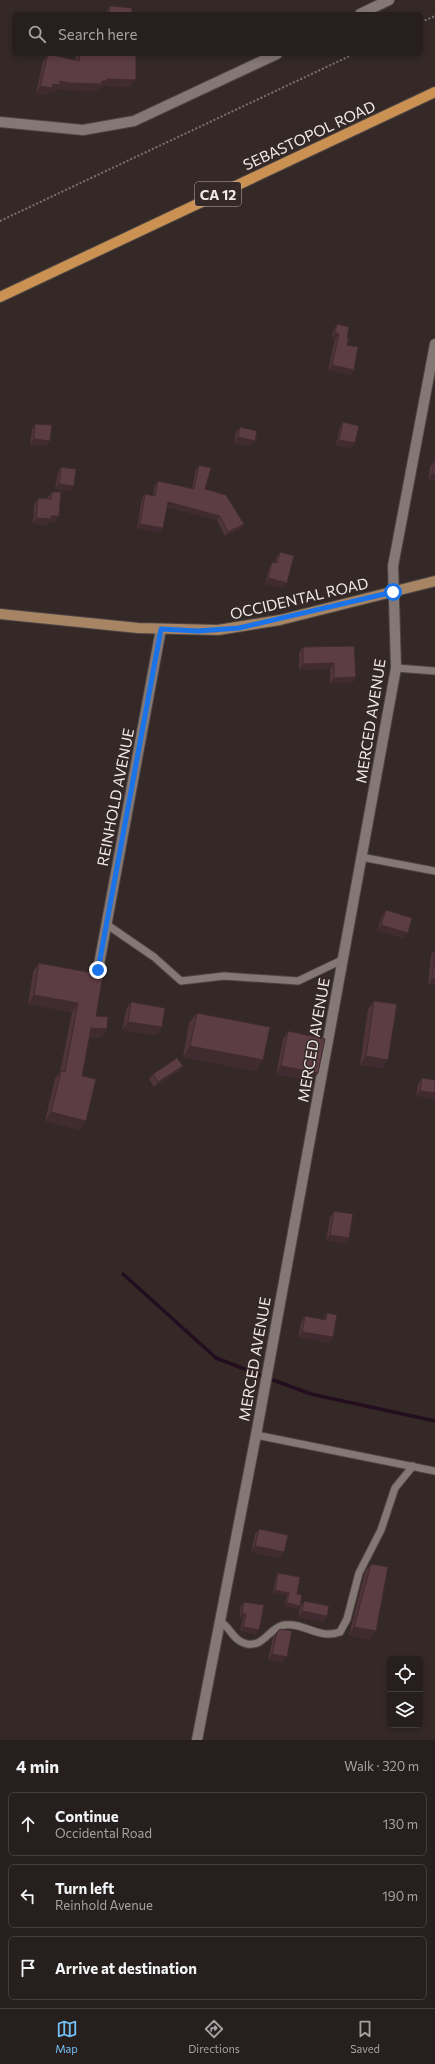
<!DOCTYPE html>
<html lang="en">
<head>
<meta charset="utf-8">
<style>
	:root { --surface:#271f1d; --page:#332c2a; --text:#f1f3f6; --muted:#a4a2a4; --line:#433d3b; --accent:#74c0f6 }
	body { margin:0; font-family:Commissioner,sans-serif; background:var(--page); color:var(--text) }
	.controls { position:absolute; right:12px; bottom:12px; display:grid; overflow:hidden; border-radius:6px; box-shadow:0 2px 6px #0003 }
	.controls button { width:36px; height:36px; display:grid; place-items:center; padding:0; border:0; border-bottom:1px solid var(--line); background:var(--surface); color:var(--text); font:20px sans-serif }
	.stop { position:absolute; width:12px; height:12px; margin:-9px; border:3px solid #1a73e8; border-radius:50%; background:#fff }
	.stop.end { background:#1a73e8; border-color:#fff; box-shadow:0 1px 4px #0008 }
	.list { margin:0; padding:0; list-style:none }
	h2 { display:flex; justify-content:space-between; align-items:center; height:52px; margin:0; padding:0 16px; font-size:17px }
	h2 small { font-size:13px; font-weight:400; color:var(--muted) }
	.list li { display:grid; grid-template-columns:26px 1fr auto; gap:12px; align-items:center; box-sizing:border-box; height:64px; margin:0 8px 8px; padding:0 8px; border:1px solid var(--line); border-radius:6px }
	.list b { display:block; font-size:15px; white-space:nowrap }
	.list p { margin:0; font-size:13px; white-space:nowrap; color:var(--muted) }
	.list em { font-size:13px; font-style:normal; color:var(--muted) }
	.icon { flex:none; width:22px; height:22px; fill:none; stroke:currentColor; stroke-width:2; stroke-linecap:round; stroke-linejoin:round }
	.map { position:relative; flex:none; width:435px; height:1740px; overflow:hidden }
	.search { position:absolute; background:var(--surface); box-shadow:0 2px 6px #0003; left:12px; right:12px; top:12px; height:44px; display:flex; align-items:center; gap:10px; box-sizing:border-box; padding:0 14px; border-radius:6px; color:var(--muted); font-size:15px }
	.sheet { height:268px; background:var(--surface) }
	nav { display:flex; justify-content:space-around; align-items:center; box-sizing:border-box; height:56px; border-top:1px solid var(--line); background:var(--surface); font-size:11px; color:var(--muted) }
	nav a { display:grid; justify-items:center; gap:2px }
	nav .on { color:var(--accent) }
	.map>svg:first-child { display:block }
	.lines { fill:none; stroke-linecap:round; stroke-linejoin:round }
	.stream { stroke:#230e1f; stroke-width:3.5 }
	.lane-casing { stroke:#4e4644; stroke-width:9 }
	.street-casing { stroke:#4e4644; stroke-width:12 }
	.secondary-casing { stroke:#4e4644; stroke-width:12 }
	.primary-casing { stroke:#4e4644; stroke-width:12 }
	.path { stroke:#7c7270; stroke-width:2; stroke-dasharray:2 2; stroke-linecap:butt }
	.lane { stroke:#847875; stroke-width:7 }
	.street { stroke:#847875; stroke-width:10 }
	.secondary { stroke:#a78564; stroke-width:10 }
	.primary { stroke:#ca9153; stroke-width:10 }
	.wall { fill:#4f343a }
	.shaded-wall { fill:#402b30 }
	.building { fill:#5c3d44; stroke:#402b30 }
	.route { stroke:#1a73e8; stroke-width:5 }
	.labels { text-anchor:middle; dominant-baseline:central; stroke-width:3; stroke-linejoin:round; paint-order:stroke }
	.shield { fill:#342927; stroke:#b8b0ae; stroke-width:1 }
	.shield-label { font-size:14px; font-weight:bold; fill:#f1eae8 }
	.street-label { font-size:15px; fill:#f1eae8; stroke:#342927 }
</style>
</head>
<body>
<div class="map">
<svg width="435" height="1740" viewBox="0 0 435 1740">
	<rect width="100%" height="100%" fill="#342927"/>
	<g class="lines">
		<!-- stream -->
		<path class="stream" d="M123,1274L216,1358L260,1375
			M273,1380L311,1394L435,1421"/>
		<defs>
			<path id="lane" d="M396,668L435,671
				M361,857L435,871
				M106,924L154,957L181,981L224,976L298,981L342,960
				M256,1435L435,1471
				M220,1621C231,1628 233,1641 247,1644C264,1647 269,1628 284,1625C304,1622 319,1640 340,1632L347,1619L359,1573L381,1530L395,1488L413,1466"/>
			<path id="street" d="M360,14L389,0
				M0,122L83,130L134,121L277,54
				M98,970L161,629
				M197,1740L256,1435L396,668L393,566L435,344"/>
			<path id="secondary" d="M0,614L138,628L218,630L280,620L435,581"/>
			<path id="primary" d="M0,297L435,92"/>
		</defs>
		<!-- lane casing -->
		<use href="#lane" class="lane-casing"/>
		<!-- street casing -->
		<use href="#street" class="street-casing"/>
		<!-- secondary casing -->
		<use href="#secondary" class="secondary-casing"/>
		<!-- primary casing -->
		<use href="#primary" class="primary-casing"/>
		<!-- path -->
		<path class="path" d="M421,22L435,16
			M0,221L354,54"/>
		<!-- lane -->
		<use href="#lane" class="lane"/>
		<!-- street -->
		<use href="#street" class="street"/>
		<!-- secondary -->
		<use href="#secondary" class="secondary"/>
		<!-- primary -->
		<use href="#primary" class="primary"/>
	</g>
	<!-- wall -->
	<path class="wall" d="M110,6L132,14H105Z
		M48,54L75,60L76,54H136L131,87L103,86L102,88H99L97,91L64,90L57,88L54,92L50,91L47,95L36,93L43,61Z
		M337,324L347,338V345L354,370L351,375L328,370L335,339L331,338L334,329Z
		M343,422L351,449L336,445L340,428Z
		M35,424L46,446L30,445L32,429Z
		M240,427L251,446L234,443L236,432Z
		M434,461L435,480L428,479L430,467Z
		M199,465L205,489L244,524L241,529L225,536L217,520L167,507L160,533L137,528L142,498L145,494L153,496L155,485L158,481L192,489L196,469Z
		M61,467L70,491L55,489L58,472Z
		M52,492L56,522H49L47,525L33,524L34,504L38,498L48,499V497Z
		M280,552L287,583L283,588L265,584L269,568L272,562L275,563L276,558Z
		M354,646L356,677L352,683H330V669L299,670V653L303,647Z
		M386,910L404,938L377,931L382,916Z
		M435,950V985L428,984L431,955Z
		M39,963L96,1016L107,1029L101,1038L89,1037L82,1076L86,1121L80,1130L45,1121L55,1079L60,1072L72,1012L28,1004L33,972Z
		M374,1001L383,1068L360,1065L368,1009Z
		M131,1002L162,1027L156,1035L122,1030L126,1010Z
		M197,1013L256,1071L183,1057L189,1023Z
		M288,1031L318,1073L312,1081L276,1074L283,1039Z
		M183,1066L179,1071L154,1087L149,1079L153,1074Z
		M422,1078L435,1080L416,1096L418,1084Z
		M334,1211L349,1238L345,1244L326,1240L330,1217Z
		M327,1313L333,1337L329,1343L298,1337L301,1322L305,1316L323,1320Z
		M259,1529L281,1558L251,1552L255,1534Z
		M371,1564L370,1640L349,1635L365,1572Z
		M278,1573L297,1594L298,1609L285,1606L287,1595L273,1593L276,1576Z
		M304,1601L324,1622L298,1617L300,1607Z
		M244,1602L256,1634L240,1631L243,1618H239L241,1606Z
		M277,1632L283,1663L268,1660L273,1637Z"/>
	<!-- shaded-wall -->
	<path class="shaded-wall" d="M107,79L136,80L131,87L103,86L102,88H99L97,91L64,90L57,88L54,92L50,91L47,95L36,93L40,86L53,84L60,81H102Z
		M335,333L339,334L335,339L331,338Z
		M332,365L354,370L351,375L328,370Z
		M238,437L255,441L251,446L234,443Z
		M34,439L50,441L46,446L30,445Z
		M339,440L355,443L351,449L336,445Z
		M432,474H435V480L428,479Z
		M59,484L74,486L70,491L55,489Z
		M168,502L220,516L217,520L165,506Z
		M51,516H59L56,522H49L47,525L33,524L36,518Z
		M140,524L163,528L160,533L137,528Z
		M244,524L241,529L225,536L228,532Z
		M268,578L287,583L283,588L265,584Z
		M334,663L330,669L299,670L303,664Z
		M356,677L352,683H330L334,678Z
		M381,925L408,933L404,938L377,931Z
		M432,979H435V985L428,984Z
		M34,995L78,1003L72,1012L28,1004Z
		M128,1022L162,1027L156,1035L122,1030Z
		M91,1028L107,1029L101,1038L85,1037Z
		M190,1046L263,1060L256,1071L183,1057Z
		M366,1056L388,1060L383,1068L360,1065Z
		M183,1066L179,1071L154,1087L158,1082Z
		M281,1066L318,1073L312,1081L276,1074Z
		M420,1091L435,1093V1100L416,1096Z
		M51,1112L86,1121L80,1130L45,1121Z
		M330,1235L349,1238L345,1244L326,1240Z
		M302,1332L333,1337L329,1343L298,1337Z
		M255,1546L284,1552L281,1558L251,1552Z
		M275,1590L289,1593L287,1595L273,1593Z
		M287,1603L300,1606L298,1609L285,1606Z
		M302,1611L327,1616L324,1622L298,1617Z
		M242,1613L246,1614L243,1618H239Z
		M243,1627L259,1630L256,1634L240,1631Z
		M354,1627L376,1631L370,1640L349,1635Z
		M272,1654L287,1657L283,1663L268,1660Z"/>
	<!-- building -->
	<path class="building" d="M110,6L132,8V14H109Z
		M48,54L79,61L80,54H136V80L107,79V81H102V84L69,83L60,81L59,85L53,84L52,88L40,86Z
		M337,324L349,327L347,338H349L347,345L358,347L354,370L332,365L339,334L335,333Z
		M343,422L359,426L355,443L339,440Z
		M35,424L52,425L50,441L34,439Z
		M240,427L257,431L255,441L238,437Z
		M434,461H435V474H432Z
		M199,465L211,468L205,489L226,495L244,524L228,532L220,516L168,502L163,528L140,524L145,494L155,496L158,481L194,489Z
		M61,467L76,469L74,486L59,484Z
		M52,492H61L59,516H51V519L36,518L38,498L51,499Z
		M280,552L294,556L287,583L268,578L272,562L277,563Z
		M354,646L356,677L334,678V663L303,664V647Z
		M386,910L412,918L408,933L381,925Z
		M435,950V979H432Z
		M39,963L103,975L96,1016L108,1017L107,1029L91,1028L82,1076L96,1079L86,1121L51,1112L61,1071L65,1072L78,1003L34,995Z
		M374,1001L397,1004L388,1060L366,1056Z
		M131,1002L165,1008L162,1027L128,1022Z
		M197,1013L270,1027L263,1060L190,1046Z
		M288,1031L325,1039L318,1073L281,1066Z
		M177,1058L183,1066L158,1082L153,1074Z
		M422,1078L435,1080V1093L420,1091Z
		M334,1211L353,1214L349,1238L330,1235Z
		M327,1313L337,1315L333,1337L302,1332L305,1316L326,1320Z
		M259,1529L288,1535L284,1552L255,1546Z
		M371,1564L388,1567L376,1631L354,1627Z
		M278,1573L300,1577L297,1594L302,1595L300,1606L287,1603L289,1593L275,1590Z
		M304,1601L329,1606L327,1616L302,1611Z
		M244,1602L264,1605L259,1630L243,1627L246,1614L242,1613Z
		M280,1629L292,1631L287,1657L272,1654L277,1632Z"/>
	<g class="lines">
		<!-- route -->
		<path class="route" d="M98,970L161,629L198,631L239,628L393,592"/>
	</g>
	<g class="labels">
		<!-- shield labels -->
		<rect class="shield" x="195" y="182" width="46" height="24" rx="3"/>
		<g class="shield-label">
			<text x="218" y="194">CA 12</text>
		</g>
		<!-- street labels -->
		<g class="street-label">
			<text transform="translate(309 135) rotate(-25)">SEBASTOPOL ROAD</text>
			<text transform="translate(299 598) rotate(-13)">OCCIDENTAL ROAD</text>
			<text transform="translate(370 721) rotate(-81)">MERCED AVENUE</text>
			<text transform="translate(115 797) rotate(-79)">REINHOLD AVENUE</text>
			<text transform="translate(313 1040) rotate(-80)">MERCED AVENUE</text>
			<text transform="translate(254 1359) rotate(-80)">MERCED AVENUE</text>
		</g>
	</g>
</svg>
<div class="controls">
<button><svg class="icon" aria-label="locate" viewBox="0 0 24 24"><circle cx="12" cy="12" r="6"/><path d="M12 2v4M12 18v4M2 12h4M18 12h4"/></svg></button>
<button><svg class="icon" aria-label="layers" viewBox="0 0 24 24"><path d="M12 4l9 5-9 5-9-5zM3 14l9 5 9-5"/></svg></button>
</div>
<div class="stop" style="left:393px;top:592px"></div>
<div class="stop end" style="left:98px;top:970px"></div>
<div class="search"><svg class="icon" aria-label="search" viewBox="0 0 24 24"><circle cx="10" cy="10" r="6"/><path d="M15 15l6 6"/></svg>Search here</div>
</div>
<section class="sheet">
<h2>4 min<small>Walk · 320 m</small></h2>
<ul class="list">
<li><svg class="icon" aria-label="ahead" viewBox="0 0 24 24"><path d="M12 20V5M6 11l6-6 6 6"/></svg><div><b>Continue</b><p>Occidental Road</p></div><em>130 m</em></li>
<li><svg class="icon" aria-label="left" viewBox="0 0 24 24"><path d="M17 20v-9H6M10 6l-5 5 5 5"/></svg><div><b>Turn left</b><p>Reinhold Avenue</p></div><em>190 m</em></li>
<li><svg class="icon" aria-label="arrive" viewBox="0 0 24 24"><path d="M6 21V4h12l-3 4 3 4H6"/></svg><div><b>Arrive at destination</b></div></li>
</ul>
</section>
<nav>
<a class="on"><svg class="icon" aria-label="map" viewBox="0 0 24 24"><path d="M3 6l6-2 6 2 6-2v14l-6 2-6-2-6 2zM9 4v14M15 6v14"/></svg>Map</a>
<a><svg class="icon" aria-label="directions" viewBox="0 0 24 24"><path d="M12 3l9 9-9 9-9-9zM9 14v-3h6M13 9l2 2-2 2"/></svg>Directions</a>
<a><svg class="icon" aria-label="saved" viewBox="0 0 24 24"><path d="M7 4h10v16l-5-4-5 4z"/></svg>Saved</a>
</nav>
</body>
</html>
